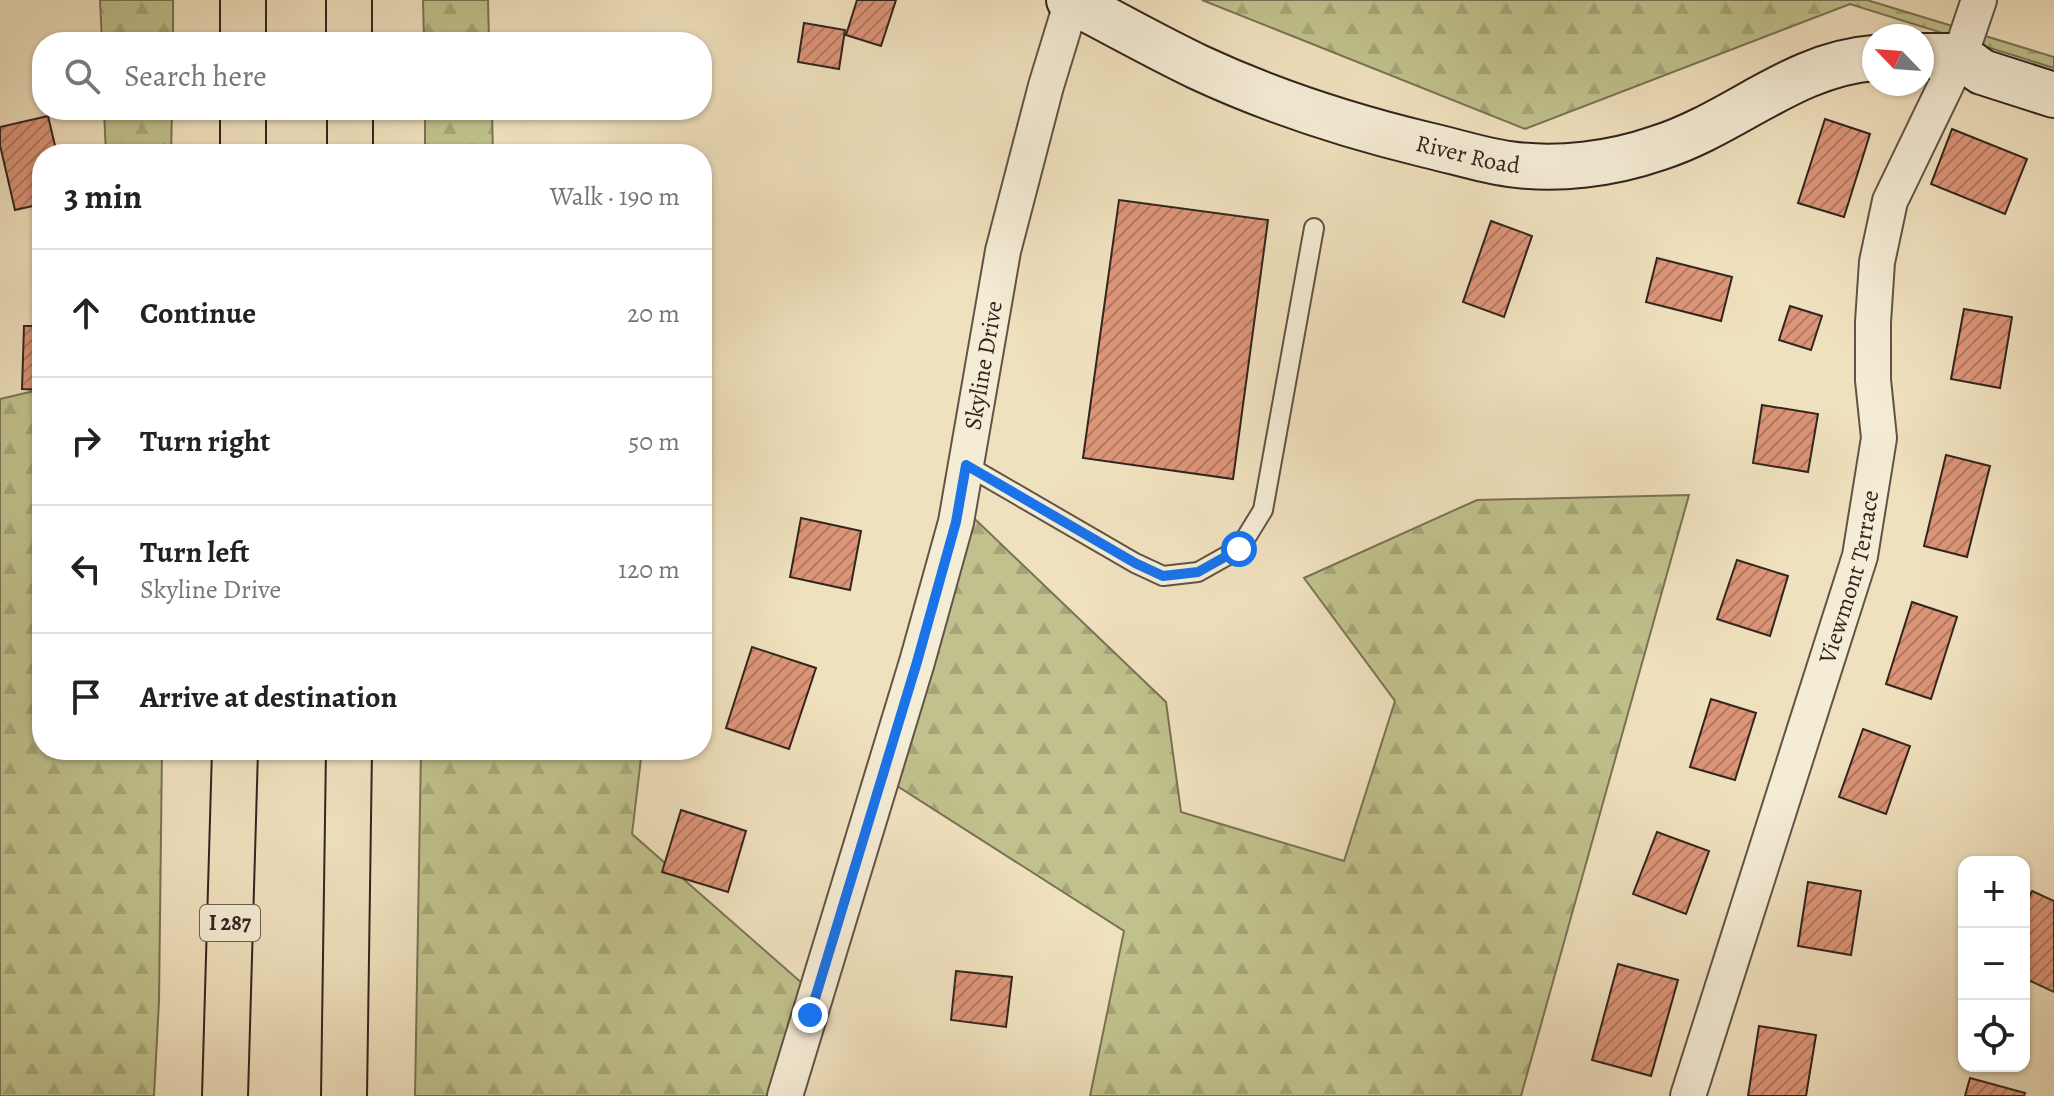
<!DOCTYPE html>
<html lang="en">
<head>
<meta charset="utf-8">
<style>
	:root { --surface:#fff; --page:#f6f6f6; --text:#222; --muted:#767676; --line:#e0e0e0 }
	body { margin:0; font-family:Alegreya,serif; background:var(--page); color:var(--text) }
	.controls { position:absolute; right:24px; bottom:24px; display:grid; overflow:hidden; border-radius:16px; box-shadow:0 2px 6px #0004 }
	.controls button { width:72px; height:72px; display:grid; place-items:center; padding:0; border:0; border-bottom:2px solid var(--line); background:var(--surface); color:var(--text); font:40px sans-serif }
	.compass { position:absolute; left:1862px; top:24px; width:72px; height:72px; border-radius:50%; background:var(--surface); box-shadow:0 2px 6px #0004; rotate:295deg }
	.stop { position:absolute; width:24px; height:24px; margin:-18px; border:6px solid #1a73e8; border-radius:50%; background:#fff }
	.stop.end { background:#1a73e8; border-color:#fff; box-shadow:0 2px 8px #0008 }
	.list { margin:0; padding:0; list-style:none }
	h2 { display:flex; justify-content:space-between; align-items:center; height:104px; margin:0; padding:0 32px; font-size:34px }
	h2 small { font-size:26px; font-weight:400; color:var(--muted) }
	.list li { display:grid; grid-template-columns:52px 1fr auto; gap:24px; align-items:center; box-sizing:border-box; height:128px; padding:0 32px; border-top:2px solid var(--line) }
	.list b { display:block; font-size:30px; white-space:nowrap }
	.list p { margin:0; font-size:26px; white-space:nowrap; color:var(--muted) }
	.list em { font-size:26px; font-style:normal; color:var(--muted) }
	.icon { flex:none; width:44px; height:44px; fill:none; stroke:currentColor; stroke-width:2; stroke-linecap:round; stroke-linejoin:round }
	.map { position:relative; flex:none; width:2054px; height:1096px; overflow:hidden }
	.search { position:absolute; background:var(--surface); box-shadow:0 2px 6px #0004; left:32px; top:32px; width:680px; height:88px; display:flex; align-items:center; gap:20px; box-sizing:border-box; padding:0 28px; border-radius:32px; color:var(--muted); font-size:30px }
	.panel { position:absolute; background:var(--surface); box-shadow:0 2px 6px #0004; left:32px; top:144px; width:680px; height:616px; border-radius:32px }
	.map>svg:first-child { display:block }
	.forest { fill:url(#forest-firs); stroke:#797256; stroke-width:2 }
	.building { fill:url(#building-hatch); stroke:#32241f; stroke-width:2 }
	.lines { fill:none; stroke-linecap:round; stroke-linejoin:round }
	.lane-casing { stroke:#625347; stroke-width:22 }
	.street-casing { stroke:#625347; stroke-width:38 }
	.secondary-casing { stroke:#32241f; stroke-width:48 }
	.highway-casing { stroke:#32241f; stroke-width:48 }
	.lane { stroke:#f5ecd5; stroke-width:18 }
	.street { stroke:#f5ecd5; stroke-width:34 }
	.secondary { stroke:#f5ecd5; stroke-width:44 }
	.highway { stroke:#f0e1be; stroke-width:44 }
	.route { stroke:#1a73e8; stroke-width:10 }
	.labels { text-anchor:middle; dominant-baseline:central; stroke-width:6; stroke-linejoin:round; paint-order:stroke }
	.shield { fill:#f5ecd5; stroke:#6c6056; stroke-width:2 }
	.shield-label { font-size:22px; font-weight:bold; fill:#32241f }
	.street-label { font-size:24px; fill:#32241f; stroke:#f5ecd5 }
</style>
</head>
<body>
<div class="map">
<svg width="2054" height="1096" viewBox="0 0 2054 1096">
	<defs>
		<pattern id="forest-firs" width="22" height="20" patternUnits="userSpaceOnUse" patternTransform="scale(2)"><rect width="22" height="20" fill="#c0c18c"/><path d="M5 1l3.5 6h-7zM16 11l3.5 6h-7z" fill="#a5a678"/></pattern>
		<pattern id="building-hatch" width="6" height="6" patternUnits="userSpaceOnUse" patternTransform="scale(2)"><rect width="6" height="6" fill="#dd9578"/><path d="M-1 1l2-2M0 6l6-6M5 7l2-2" fill="none" stroke="#b47962"/></pattern>
	</defs>
	<rect width="100%" height="100%" fill="#f0e1be"/>
	<filter id="stains"><feTurbulence type="fractalNoise" baseFrequency=".0025" numOctaves="4"/><feColorMatrix values="0 0 0 0 .2 0 0 0 0 .09 0 0 0 0 .02 0 0 0 .5 -.17"/></filter>
	<radialGradient id="worn" r=".72"><stop offset=".6" stop-color="#630" stop-opacity="0"/><stop offset="1" stop-color="#630" stop-opacity=".3"/></radialGradient>
	<!-- forest -->
	<path class="forest" d="M100,0H173V42H102Z
		M423,0H488L489,42H424Z
		M1202,0H1867L2054,57V68L1850,4L1525,129Z
		M104,110H172L171,154H106Z
		M425,110H492L493,154H425Z
		M42,389V750H162L159,1001L154,1096H0V399Z
		M1689,495L1521,1096H1090L1124,931L891,782L954,499L1166,702L1181,812L1344,861L1395,701L1304,578L1477,500Z
		M421,750H642L632,834L827,1005L795,1096H415Z"/>
	<!-- building -->
	<path class="building" d="M857,0H896L881,46L846,35Z
		M804,23L845,30L839,69L798,62Z
		M48,116L57,154H42V204L15,210L0,145V127Z
		M1825,119L1870,134L1844,217L1798,203Z
		M1952,129L2027,159L2005,214L1931,184Z
		M1119,200L1268,220L1233,479L1083,458Z
		M1491,221L1532,236L1504,317L1463,302Z
		M1657,258L1732,277L1721,321L1646,302Z
		M1790,306L1822,316L1811,350L1779,340Z
		M1964,309L2012,317L2000,388L1951,379Z
		M24,326H42V390L22,389Z
		M1762,405L1818,414L1808,472L1753,463Z
		M1946,455L1990,466L1967,557L1924,546Z
		M801,518L861,531L850,590L790,577Z
		M1737,560L1788,576L1770,636L1717,619Z
		M1912,602L1957,617L1931,699L1886,684Z
		M752,647L816,668L789,749L726,728Z
		M1711,699L1756,713L1735,780L1690,767Z
		M1863,729L1910,746L1886,814L1839,797Z
		M681,810L746,831L728,892L662,872Z
		M1657,832L1709,851L1686,914L1633,894Z
		M1808,882L1861,891L1851,955L1798,946Z
		M2032,891L2054,901V992L2024,978V908Z
		M1618,964L1678,980L1651,1076L1592,1060Z
		M956,971L1012,977L1006,1027L951,1020Z
		M1759,1026L1816,1035L1806,1096H1748Z
		M1970,1078L2025,1093L2024,1096H1965Z"/>
	<g class="lines">
		<defs>
			<path id="lane" d="M966,465L1135,563L1163,576L1198,572L1239,549L1263,510L1314,228"/>
			<g id="street">
				<path id="s1" d="M785,1096L917,662L956,522L1003,251L1046,86L1072,1"/>
				<path id="s2" d="M1688,1096L1860,556L1879,438L1873,380V322L1877,262L1890,201L1960,56L1979,0"/>
			</g>
			<g id="secondary">
				<path id="s3" d="M1069,0C1112,22 1154,46 1198,67C1271,101 1348,126 1427,145C1454,151 1481,160 1509,164C1558,171 1612,164 1658,148C1734,124 1793,64 1874,58"/>
				<path d="M1922,56H1960L1982,72L2054,95"/>
			</g>
			<path id="highway" d="M349,0V42
				M243,42V0
				M350,110V154
				M243,154V110
				M225,1096L235,750
				M344,1096L349,750"/>
		</defs>
		<!-- lane casing -->
		<use href="#lane" class="lane-casing"/>
		<!-- street casing -->
		<use href="#street" class="street-casing"/>
		<!-- secondary casing -->
		<use href="#secondary" class="secondary-casing"/>
		<!-- highway casing -->
		<use href="#highway" class="highway-casing"/>
		<!-- lane -->
		<use href="#lane" class="lane"/>
		<!-- street -->
		<use href="#street" class="street"/>
		<!-- secondary -->
		<use href="#secondary" class="secondary"/>
		<!-- highway -->
		<use href="#highway" class="highway"/>
	</g>
	<g class="lines">
		<!-- route -->
		<path class="route" d="M810,1015L917,662L956,522L966,465L1135,563L1163,576L1198,572L1239,549"/>
	</g>
	<g class="labels">
		<!-- shield labels -->
		<rect class="shield" x="200" y="905" width="60" height="36" rx="6"/>
		<g class="shield-label">
			<text x="230" y="923">I 287</text>
		</g>
		<!-- street labels -->
		<g class="street-label">
			<text stroke="none"><textPath href="#s3" startOffset="430">River Road</textPath></text>
			<text stroke="none"><textPath href="#s1" startOffset="758">Skyline Drive</textPath></text>
			<text stroke="none"><textPath href="#s2" startOffset="544">Viewmont Terrace</textPath></text>
		</g>
	</g>
	<rect width="100%" height="100%" filter="url(#stains)"/>
	<rect width="100%" height="100%" fill="url(#worn)"/>
</svg>
<div class="controls">
<button>+</button>
<button>−</button>
<button><svg class="icon" aria-label="locate" viewBox="0 0 24 24"><circle cx="12" cy="12" r="6"/><path d="M12 2v4M12 18v4M2 12h4M18 12h4"/></svg></button>
</div>
<svg class="compass" viewBox="-18 -18 36 36"><path d="M0-13l5 13h-10z" fill="#e53935"/><path d="M0 13l5-13h-10z" fill="#767676"/></svg>
<div class="stop" style="left:1239px;top:549px"></div>
<div class="stop end" style="left:810px;top:1015px"></div>
<div class="search"><svg class="icon" aria-label="search" viewBox="0 0 24 24"><circle cx="10" cy="10" r="6"/><path d="M15 15l6 6"/></svg>Search here</div>
<section class="panel">
<h2>3 min<small>Walk · 190 m</small></h2>
<ul class="list">
<li><svg class="icon" aria-label="ahead" viewBox="0 0 24 24"><path d="M12 20V5M6 11l6-6 6 6"/></svg><div><b>Continue</b></div><em>20 m</em></li>
<li><svg class="icon" aria-label="right" viewBox="0 0 24 24"><path d="M7 20v-9h11M14 6l5 5-5 5"/></svg><div><b>Turn right</b></div><em>50 m</em></li>
<li><svg class="icon" aria-label="left" viewBox="0 0 24 24"><path d="M17 20v-9H6M10 6l-5 5 5 5"/></svg><div><b>Turn left</b><p>Skyline Drive</p></div><em>120 m</em></li>
<li><svg class="icon" aria-label="arrive" viewBox="0 0 24 24"><path d="M6 21V4h12l-3 4 3 4H6"/></svg><div><b>Arrive at destination</b></div></li>
</ul>
</section>
</div>
</body>
</html>
